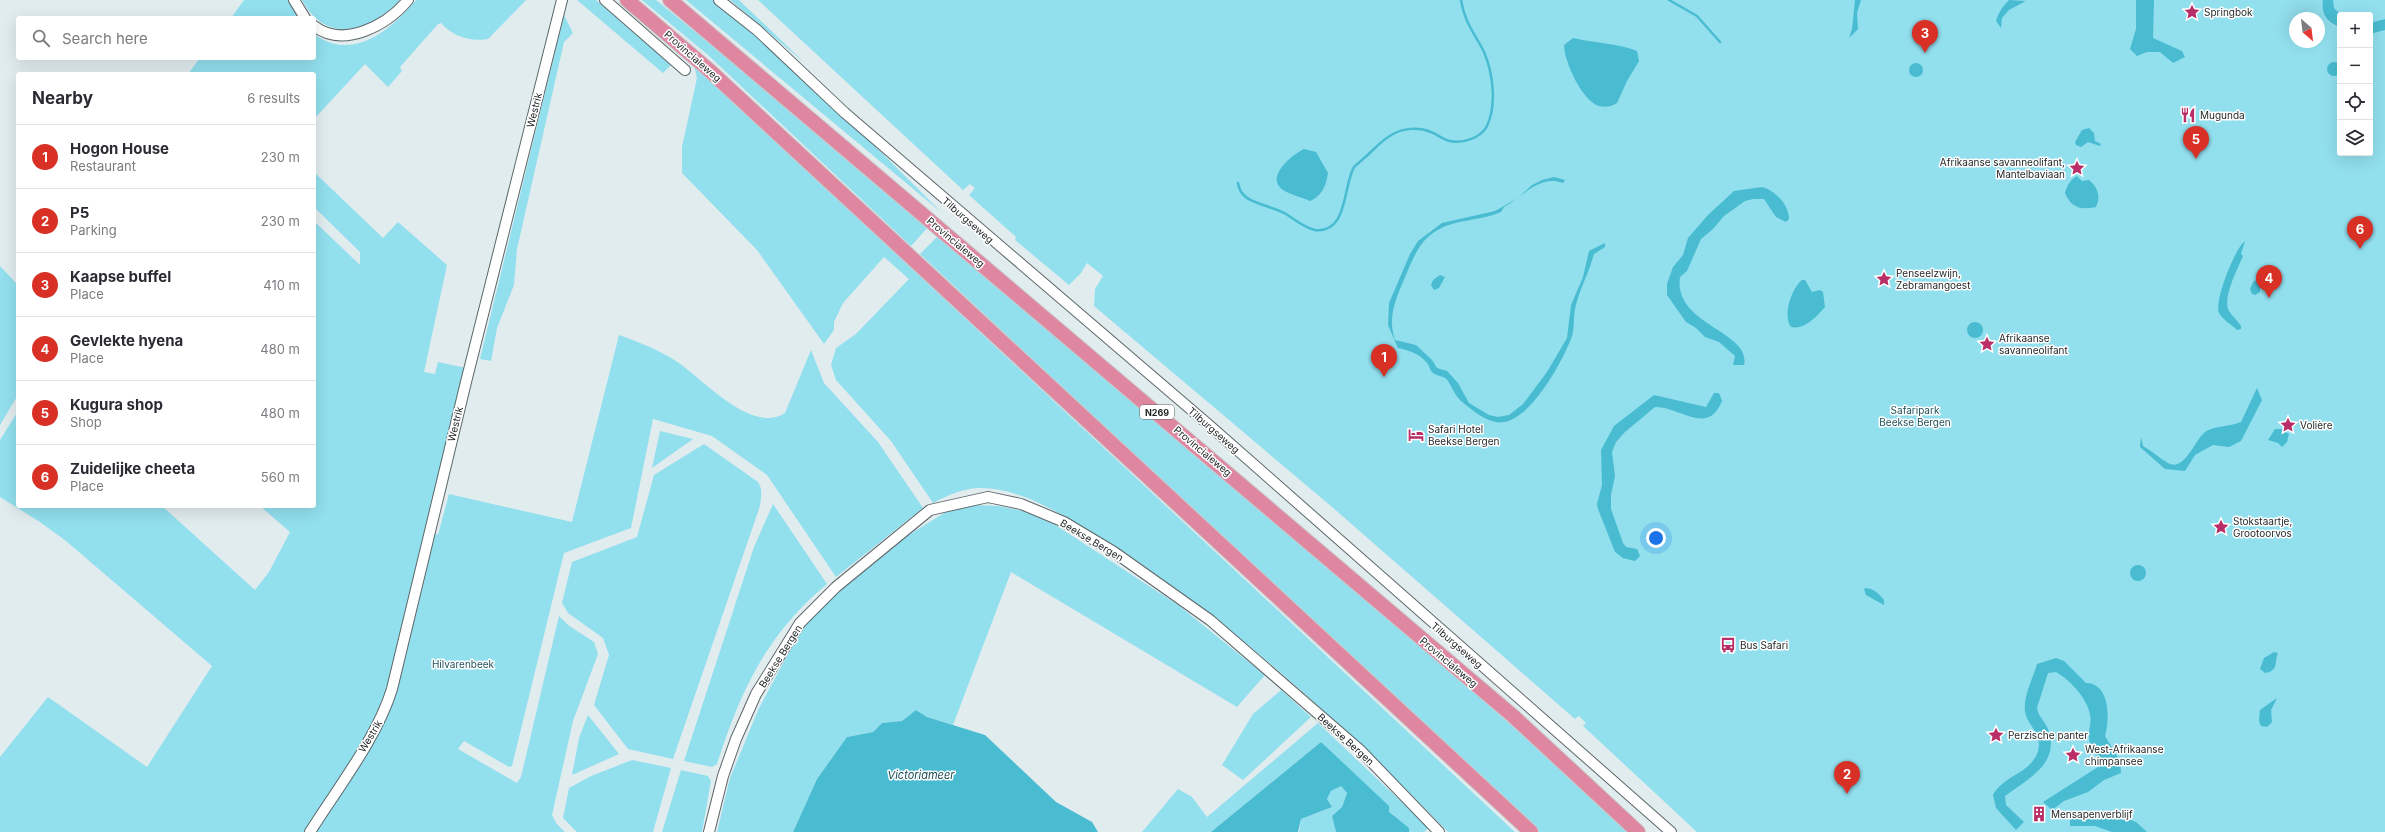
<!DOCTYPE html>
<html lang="en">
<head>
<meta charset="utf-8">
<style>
	:root { --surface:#fff; --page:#f2f2f3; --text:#2b2b33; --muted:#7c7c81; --line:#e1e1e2; --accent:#d93025 }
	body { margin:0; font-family:Inter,sans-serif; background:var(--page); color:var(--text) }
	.controls { position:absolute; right:12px; top:12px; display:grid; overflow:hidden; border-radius:4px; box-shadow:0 4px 16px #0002 }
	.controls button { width:36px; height:36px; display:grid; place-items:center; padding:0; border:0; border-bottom:1px solid var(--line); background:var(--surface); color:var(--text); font:20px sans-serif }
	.compass { position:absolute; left:2289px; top:12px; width:36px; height:36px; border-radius:50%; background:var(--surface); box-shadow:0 4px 16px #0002; rotate:152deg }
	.you { position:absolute; left:1656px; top:538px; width:14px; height:14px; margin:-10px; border:3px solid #fff; border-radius:50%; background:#1a73e8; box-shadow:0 0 0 6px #1a73e833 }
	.badge { display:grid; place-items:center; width:26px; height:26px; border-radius:50%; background:var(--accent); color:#fff; font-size:13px; font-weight:700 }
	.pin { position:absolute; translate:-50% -33px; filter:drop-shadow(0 1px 2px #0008) }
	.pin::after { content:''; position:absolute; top:21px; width:14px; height:12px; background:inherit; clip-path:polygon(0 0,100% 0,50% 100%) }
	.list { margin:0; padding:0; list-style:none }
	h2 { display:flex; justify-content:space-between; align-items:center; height:52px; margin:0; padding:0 16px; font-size:17px }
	h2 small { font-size:13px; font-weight:400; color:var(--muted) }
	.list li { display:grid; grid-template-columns:26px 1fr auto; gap:12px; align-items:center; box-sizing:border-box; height:64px; padding:0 16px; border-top:1px solid var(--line) }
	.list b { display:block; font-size:15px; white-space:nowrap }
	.list p { margin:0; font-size:13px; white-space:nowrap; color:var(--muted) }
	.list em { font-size:13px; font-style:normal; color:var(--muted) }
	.icon { flex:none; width:22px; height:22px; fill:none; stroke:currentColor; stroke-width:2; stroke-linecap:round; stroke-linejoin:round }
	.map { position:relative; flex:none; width:2385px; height:832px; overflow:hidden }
	.search { position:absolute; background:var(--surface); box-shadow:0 4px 16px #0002; left:16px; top:16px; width:300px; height:44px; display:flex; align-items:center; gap:10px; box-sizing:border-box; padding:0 14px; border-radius:4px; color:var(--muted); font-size:15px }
	.panel { position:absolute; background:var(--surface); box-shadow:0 4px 16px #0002; left:16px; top:72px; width:300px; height:436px; border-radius:4px }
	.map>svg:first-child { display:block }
	.green { fill:#92dfee; fill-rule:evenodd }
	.water { fill:#49bcd1 }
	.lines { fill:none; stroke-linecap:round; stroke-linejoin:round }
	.stream { stroke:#49bcd1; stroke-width:2.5 }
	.minor-casing { stroke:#5c6668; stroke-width:12 }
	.highway-casing { stroke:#c9caca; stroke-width:16 }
	.minor { stroke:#fff; stroke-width:10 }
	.highway { stroke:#df87a1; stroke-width:14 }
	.labels { text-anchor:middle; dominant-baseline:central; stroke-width:3; stroke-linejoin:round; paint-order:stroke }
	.shield { fill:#fff; stroke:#626465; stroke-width:1 }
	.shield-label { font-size:9px; font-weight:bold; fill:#1e2223 }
	.poi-label { font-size:10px; fill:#1e2223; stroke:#fff; text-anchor:start }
	.street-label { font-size:10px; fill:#1e2223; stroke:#fff }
	.park-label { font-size:10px; fill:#1f5059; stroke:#fff }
	.water-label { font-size:11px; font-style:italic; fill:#184a53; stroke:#fff }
</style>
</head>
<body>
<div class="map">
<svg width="2385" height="832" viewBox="0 0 2385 832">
	<rect width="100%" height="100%" fill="#e1ecef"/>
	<!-- green -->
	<path class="green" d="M244,0H289L298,18H231Z
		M302,0H400C370,31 327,46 302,0Z
		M416,0H526L488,39C471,42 453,37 441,23L438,24L400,67L402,71L388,87L365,64L314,119V74H188L200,58H314V34C353,63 392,29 416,0Z
		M577,0H596L671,65L663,73Z
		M642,0H656L800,117L929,226L911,246L708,55Z
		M686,0H713L762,41L863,134L941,212Z
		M730,0H739L806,64L805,63Z
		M758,0H2385V832H1697L1583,726L1586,723L1579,716L1575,719L1332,507L1094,306L1095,289L1103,276L1087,263L1081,273L1069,285L1015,240L1016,237L969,195L975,188L970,184L963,190ZM2340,15H2370V153H2340ZM2295,18H2319V42H2295Z
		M564,15L573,33L564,42L517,249L514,285L497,328L491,361L480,359Z
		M694,65L1515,832H1448C1343,724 1230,619 1101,539C1066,517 1022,487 978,488C962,489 948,495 933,503L891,441L836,380L831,365L836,348L856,334L909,279L884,257L843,303L834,322V330L824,344L757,250L682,173V147L697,78Z
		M314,172L383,238L398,222L447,265L424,372L435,374L438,362L466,368L426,528L438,535L449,494L572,522L619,335C641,343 665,352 683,366C707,384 754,434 785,413L811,350L824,383L878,442L923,508L836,577L767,475L712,436L653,419L631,528L564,553L512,766L509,767L464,741L458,749L517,783L521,777L559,616L568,625L594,642L598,654L573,721L552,815L556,823L565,832H0V757L48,697L147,767L212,666L66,541L40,522L0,497V440L18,411V506H162L255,590L269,572L290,532L260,506H314V221L360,265V252L314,207Z
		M939,235L1424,648L1581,787L1627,832H1538L920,254Z
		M0,266L18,285V395L0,425Z
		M660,431L693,439L652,468Z
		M704,444L758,482C763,489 761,498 760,506L673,759L628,749L594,705L609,655L603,638L568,613L562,603L572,562L637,537L654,475Z
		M773,504L827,584C766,635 741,690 717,764L712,767L684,761L754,547Z
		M973,505L998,506L1023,511L1054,524L1178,605L1265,675L1237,707L1011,572L953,725L927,717L916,710L902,721L882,723L873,732L847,737L817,779L793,832H717L730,778L759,708L803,626L840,590L902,539L954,507Z
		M1281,690L1311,717L1243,780L1222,765L1253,714Z
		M588,715L619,754L572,775L579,738Z
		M1318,723L1429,828L1424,832H1409V828L1399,822L1321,742L1211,832H1142L1178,789L1192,797L1207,817Z
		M632,760L671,768L653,832H577L563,818L569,788L591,776Z
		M681,770L708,776L711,781L702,832H662Z
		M1341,786L1347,793L1342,807L1332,816L1336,832H1299L1301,819L1332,807L1327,799L1331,791Z"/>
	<!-- water -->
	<path class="water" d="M1855,0H1861L1857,13L1858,29L1849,38L1852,29Z
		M2009,0L2026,1L2009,10L2002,18L2001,28L1996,21C1999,12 2002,7 2009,0Z
		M2136,0H2154L2153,38L2182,51L2185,57L2173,63L2160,52H2147L2137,56L2130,49L2136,29Z
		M2323,0H2333L2334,8L2341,15L2340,27C2327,22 2321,15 2323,0Z
		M2385,19V30L2370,34V23Z
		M1573,38C1595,43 1616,43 1637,51L1639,61L1627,81L1617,103C1612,106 1606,108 1599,106C1582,101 1564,61 1564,45Z
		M2327 69a7 7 0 1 1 14 0a7 7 0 1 1-14 0Z
		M1909 70a7 7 0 1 1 14 0a7 7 0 1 1-14 0Z
		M2089,128L2094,133L2095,141L2101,144L2100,146L2088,142L2081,147L2076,145L2075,142L2082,130Z
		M1304,149L1316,152L1328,173C1326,186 1322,196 1310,201C1301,197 1291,195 1283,190C1264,177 1293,154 1304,149Z
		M2077,176L2082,181L2089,180C2098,188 2101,196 2096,207C2081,210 2071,208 2065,193C2067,185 2070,180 2077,176Z
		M1554,177L1565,180L1563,183C1539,174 1523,197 1504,207L1501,212C1481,221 1455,219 1436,231C1421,240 1415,254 1408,270C1399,293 1386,314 1395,340L1416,345L1432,360L1437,368L1447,371L1458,383L1469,403L1489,415L1498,417L1509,415L1523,404L1547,372L1567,338L1571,305L1583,277L1589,251L1605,243V247L1594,254C1589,273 1579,290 1575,309C1573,319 1575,329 1571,339C1561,364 1532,417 1504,422C1489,425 1472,410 1461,401C1454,394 1453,389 1448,381C1444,375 1438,377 1433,373C1429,370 1430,366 1427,363C1418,353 1411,351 1398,348L1388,325L1389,303L1410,254L1418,241L1442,223L1495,211L1518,198L1532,185L1542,180Z
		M1762,187C1775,190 1789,205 1789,219L1786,222L1776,217L1764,199H1753L1745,201L1724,216L1713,229L1701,239L1687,271L1680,277C1673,325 1752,331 1744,365H1733L1735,356L1719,342L1705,337L1696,328L1686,322L1667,295V284L1673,267L1683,255L1688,238L1708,215L1734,191Z
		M2245,241L2241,254L2243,256C2238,268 2222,298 2229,311C2232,316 2238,321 2241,326V329L2237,330C2232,325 2222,319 2219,313C2214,301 2235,248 2245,241Z
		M2268,273L2270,278L2260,283V292L2255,295L2252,294L2250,289L2253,282Z
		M1440,275L1445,277L1439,288L1434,290L1431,285L1433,280Z
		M1802,280H1805L1812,292L1820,290L1823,292L1825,307C1816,317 1805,330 1791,327C1782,315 1792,288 1802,280Z
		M1967 330a8 8 0 1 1 16 0a8 8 0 1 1-16 0Z
		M2257,388L2262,400L2241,441L2229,447L2213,445L2195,455L2185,471L2165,469L2140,447L2141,437L2143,446C2152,451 2159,458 2168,463C2184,472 2194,442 2204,433C2211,426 2230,427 2241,422Z
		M1714,393H1719L1722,401C1708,437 1679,406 1655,407L1625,432L1616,442L1612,452L1615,476L1611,495V509L1623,543L1626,547L1637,549L1640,556L1635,561L1623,558L1615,552L1598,509L1597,504L1602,485L1601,450L1614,426L1654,395L1706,407Z
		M2275,429H2281L2289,434L2287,442L2282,447L2278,443L2268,440Z
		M2130 573a8 8 0 1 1 16 0a8 8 0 1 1-16 0Z
		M1866,588C1875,589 1879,594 1884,600V605L1866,595L1864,589Z
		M2274,652L2278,653C2274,662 2279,671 2265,673L2260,669L2264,658Z
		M2056,658L2064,661L2086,683C2110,683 2110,719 2105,736L2120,761L2121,773L2104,780L2088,792L2064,801L2052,810L2043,802L2098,767L2101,763C2096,755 2089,746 2089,737C2088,730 2092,723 2090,715C2088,699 2070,680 2056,672L2048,673L2037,708C2038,717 2047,723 2049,732C2059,765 2026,780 2005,796L2006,805L2024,822L2016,830L1996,808L1993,795C2002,776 2032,773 2038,751C2043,733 2027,726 2025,711C2023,697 2033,678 2037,664Z
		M2277,698L2271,710L2272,722L2267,727L2261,726L2259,721L2260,710Z
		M916,710L927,717L985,735L1056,802L1092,822L1098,832H793L817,779L847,737L873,732L882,723L902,721Z
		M1321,742L1389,806V812L1409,828V832H1336L1332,816L1342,807L1347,793L1341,786L1331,791L1327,799L1332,807L1301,819L1298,832H1211Z
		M2107,811L2136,822L2147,832H2112L2095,826H2070V814Z"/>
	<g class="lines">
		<!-- stream -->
		<path class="stream" d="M1669,0L1697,16L1720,42
			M1238,183C1240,199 1255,202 1269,207C1274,209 1281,211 1286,214C1294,219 1304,228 1315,230C1348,234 1343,186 1354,167C1357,164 1360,162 1363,159C1374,150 1380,141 1393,134C1404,128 1419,127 1431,132C1437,134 1443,140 1450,141C1462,144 1481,138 1487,126C1497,105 1493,73 1484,52C1474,32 1465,24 1461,0"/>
		<defs>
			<path id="minor" d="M294,0L305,18
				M605,0L685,70
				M719,0L757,30L845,113L1209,425L1671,832
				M314,26C344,49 387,25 408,0
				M310,832C337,789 377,738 392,689L466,382L562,0
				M709,832L723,776L736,739L756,694L800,623L836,587L930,510L988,497L1021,504L1064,522L1114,552L1210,620L1360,750L1439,832"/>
			<path id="highway" d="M627,0L709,70L1531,832
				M670,0L1513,716L1638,832"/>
		</defs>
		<!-- minor casing -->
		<use href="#minor" class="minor-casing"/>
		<!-- highway casing -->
		<use href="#highway" class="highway-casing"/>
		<!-- minor -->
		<use href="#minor" class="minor"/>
		<!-- highway -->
		<use href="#highway" class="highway"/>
	</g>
	<!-- icons -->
	<defs>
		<symbol id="sight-bare" viewBox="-9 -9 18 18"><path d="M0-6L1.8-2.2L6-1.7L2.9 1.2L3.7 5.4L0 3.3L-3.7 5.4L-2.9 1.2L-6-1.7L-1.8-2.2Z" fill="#b92e66" stroke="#fff" stroke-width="2.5" paint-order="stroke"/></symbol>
		<symbol id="restaurant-bare" viewBox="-9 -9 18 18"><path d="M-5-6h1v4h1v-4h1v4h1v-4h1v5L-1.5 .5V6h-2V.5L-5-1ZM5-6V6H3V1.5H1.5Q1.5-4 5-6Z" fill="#b92e66" stroke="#fff" stroke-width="2.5" paint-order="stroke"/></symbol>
		<symbol id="hotel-bare" viewBox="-9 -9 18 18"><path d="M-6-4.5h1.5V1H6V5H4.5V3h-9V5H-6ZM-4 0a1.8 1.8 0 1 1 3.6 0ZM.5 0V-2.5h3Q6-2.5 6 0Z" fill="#b92e66" stroke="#fff" stroke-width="2.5" paint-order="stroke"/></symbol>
		<symbol id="bus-bare" viewBox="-9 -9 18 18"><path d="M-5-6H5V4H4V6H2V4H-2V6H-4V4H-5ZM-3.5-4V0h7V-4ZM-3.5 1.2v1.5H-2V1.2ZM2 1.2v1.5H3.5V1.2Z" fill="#b92e66" stroke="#fff" stroke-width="2.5" paint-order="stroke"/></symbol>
		<symbol id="building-bare" viewBox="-9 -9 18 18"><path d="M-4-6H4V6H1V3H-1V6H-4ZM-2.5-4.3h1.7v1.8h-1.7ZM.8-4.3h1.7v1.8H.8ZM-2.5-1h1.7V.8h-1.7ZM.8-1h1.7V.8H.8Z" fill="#b92e66" stroke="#fff" stroke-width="2.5" paint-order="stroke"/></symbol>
	</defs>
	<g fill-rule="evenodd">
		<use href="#sight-bare" x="2181" y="1" width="22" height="22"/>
		<use href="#restaurant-bare" x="2177" y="104" width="22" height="22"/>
		<use href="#sight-bare" x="2066" y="157" width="22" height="22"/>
		<use href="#sight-bare" x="1873" y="268" width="22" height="22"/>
		<use href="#sight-bare" x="1976" y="333" width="22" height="22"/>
		<use href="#sight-bare" x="2277" y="414" width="22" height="22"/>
		<use href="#hotel-bare" x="1405" y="424" width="22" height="22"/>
		<use href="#sight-bare" x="2210" y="516" width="22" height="22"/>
		<use href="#bus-bare" x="1717" y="634" width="22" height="22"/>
		<use href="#sight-bare" x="1985" y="724" width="22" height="22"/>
		<use href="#sight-bare" x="2062" y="744" width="22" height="22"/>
		<use href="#building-bare" x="2028" y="803" width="22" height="22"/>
	</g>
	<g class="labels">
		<!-- shield labels -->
		<rect class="shield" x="1140" y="405" width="34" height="14" rx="3"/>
		<g class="shield-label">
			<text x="1157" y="412">N269</text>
		</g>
		<!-- poi labels -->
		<g class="poi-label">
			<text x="2204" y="12">Springbok</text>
			<text x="2200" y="115">Mugunda</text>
			<text x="2065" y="162" text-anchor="end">Afrikaanse savanneolifant,<tspan x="2065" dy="12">Mantelbaviaan</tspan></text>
			<text x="1896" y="273">Penseelzwijn,<tspan x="1896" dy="12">Zebramangoest</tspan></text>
			<text x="1999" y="338">Afrikaanse<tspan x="1999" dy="12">savanneolifant</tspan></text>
			<text x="2300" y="425">Volière</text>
			<text x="1428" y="429">Safari Hotel<tspan x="1428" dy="12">Beekse Bergen</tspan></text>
			<text x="2233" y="521">Stokstaartje,<tspan x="2233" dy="12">Grootoorvos</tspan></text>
			<text x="1740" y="645">Bus Safari</text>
			<text x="2008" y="735">Perzische panter</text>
			<text x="2085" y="749">West-Afrikaanse<tspan x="2085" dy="12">chimpansee</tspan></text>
			<text x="2051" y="814">Mensapenverblijf</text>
		</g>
		<!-- street labels -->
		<g class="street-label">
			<text transform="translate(693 56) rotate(41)">Provincialeweg</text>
			<text transform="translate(534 110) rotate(-76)">Westrik</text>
			<text transform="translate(968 220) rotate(41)">Tilburgseweg</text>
			<text transform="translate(956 242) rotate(40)">Provincialeweg</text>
			<text transform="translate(455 424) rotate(-76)">Westrik</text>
			<text transform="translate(1214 430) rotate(41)">Tilburgseweg</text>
			<text transform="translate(1203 451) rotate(40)">Provincialeweg</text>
			<text transform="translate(1092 540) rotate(31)">Beekse Bergen</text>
			<text transform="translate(1457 645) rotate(41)">Tilburgseweg</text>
			<text transform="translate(780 656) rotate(-58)">Beekse Bergen</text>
			<text transform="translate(1449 662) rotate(40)">Provincialeweg</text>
			<text transform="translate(370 736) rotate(-59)">Westrik</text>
			<text transform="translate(1346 739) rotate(42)">Beekse Bergen</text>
		</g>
		<!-- park labels -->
		<g class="park-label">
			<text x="1915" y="410">Safaripark<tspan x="1915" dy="12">Beekse Bergen</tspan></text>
			<text x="463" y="664">Hilvarenbeek</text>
		</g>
		<!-- water labels -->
		<g class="water-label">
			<text x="921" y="775">Victoriameer</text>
		</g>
	</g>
</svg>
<div class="controls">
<button>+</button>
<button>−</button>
<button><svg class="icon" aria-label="locate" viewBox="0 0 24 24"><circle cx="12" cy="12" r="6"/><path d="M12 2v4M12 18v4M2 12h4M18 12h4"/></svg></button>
<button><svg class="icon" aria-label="layers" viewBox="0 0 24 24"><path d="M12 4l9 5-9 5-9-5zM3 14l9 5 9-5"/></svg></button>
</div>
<svg class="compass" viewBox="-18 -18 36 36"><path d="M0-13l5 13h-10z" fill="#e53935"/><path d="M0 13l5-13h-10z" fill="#7c7c81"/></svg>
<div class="you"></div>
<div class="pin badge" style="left:1384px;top:377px">1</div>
<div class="pin badge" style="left:1847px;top:794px">2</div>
<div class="pin badge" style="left:1925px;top:53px">3</div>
<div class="pin badge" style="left:2269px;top:298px">4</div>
<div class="pin badge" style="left:2196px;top:159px">5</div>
<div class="pin badge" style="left:2360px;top:249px">6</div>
<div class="search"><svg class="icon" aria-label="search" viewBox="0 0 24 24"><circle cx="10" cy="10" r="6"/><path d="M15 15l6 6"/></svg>Search here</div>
<section class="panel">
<h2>Nearby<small>6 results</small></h2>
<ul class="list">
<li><span class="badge">1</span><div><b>Hogon House</b><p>Restaurant</p></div><em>230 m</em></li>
<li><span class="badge">2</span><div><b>P5</b><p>Parking</p></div><em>230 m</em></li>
<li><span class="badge">3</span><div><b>Kaapse buffel</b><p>Place</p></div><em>410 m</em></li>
<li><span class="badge">4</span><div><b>Gevlekte hyena</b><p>Place</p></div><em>480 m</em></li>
<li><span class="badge">5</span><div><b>Kugura shop</b><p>Shop</p></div><em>480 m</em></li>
<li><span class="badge">6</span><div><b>Zuidelijke cheeta</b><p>Place</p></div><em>560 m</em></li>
</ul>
</section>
</div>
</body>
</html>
